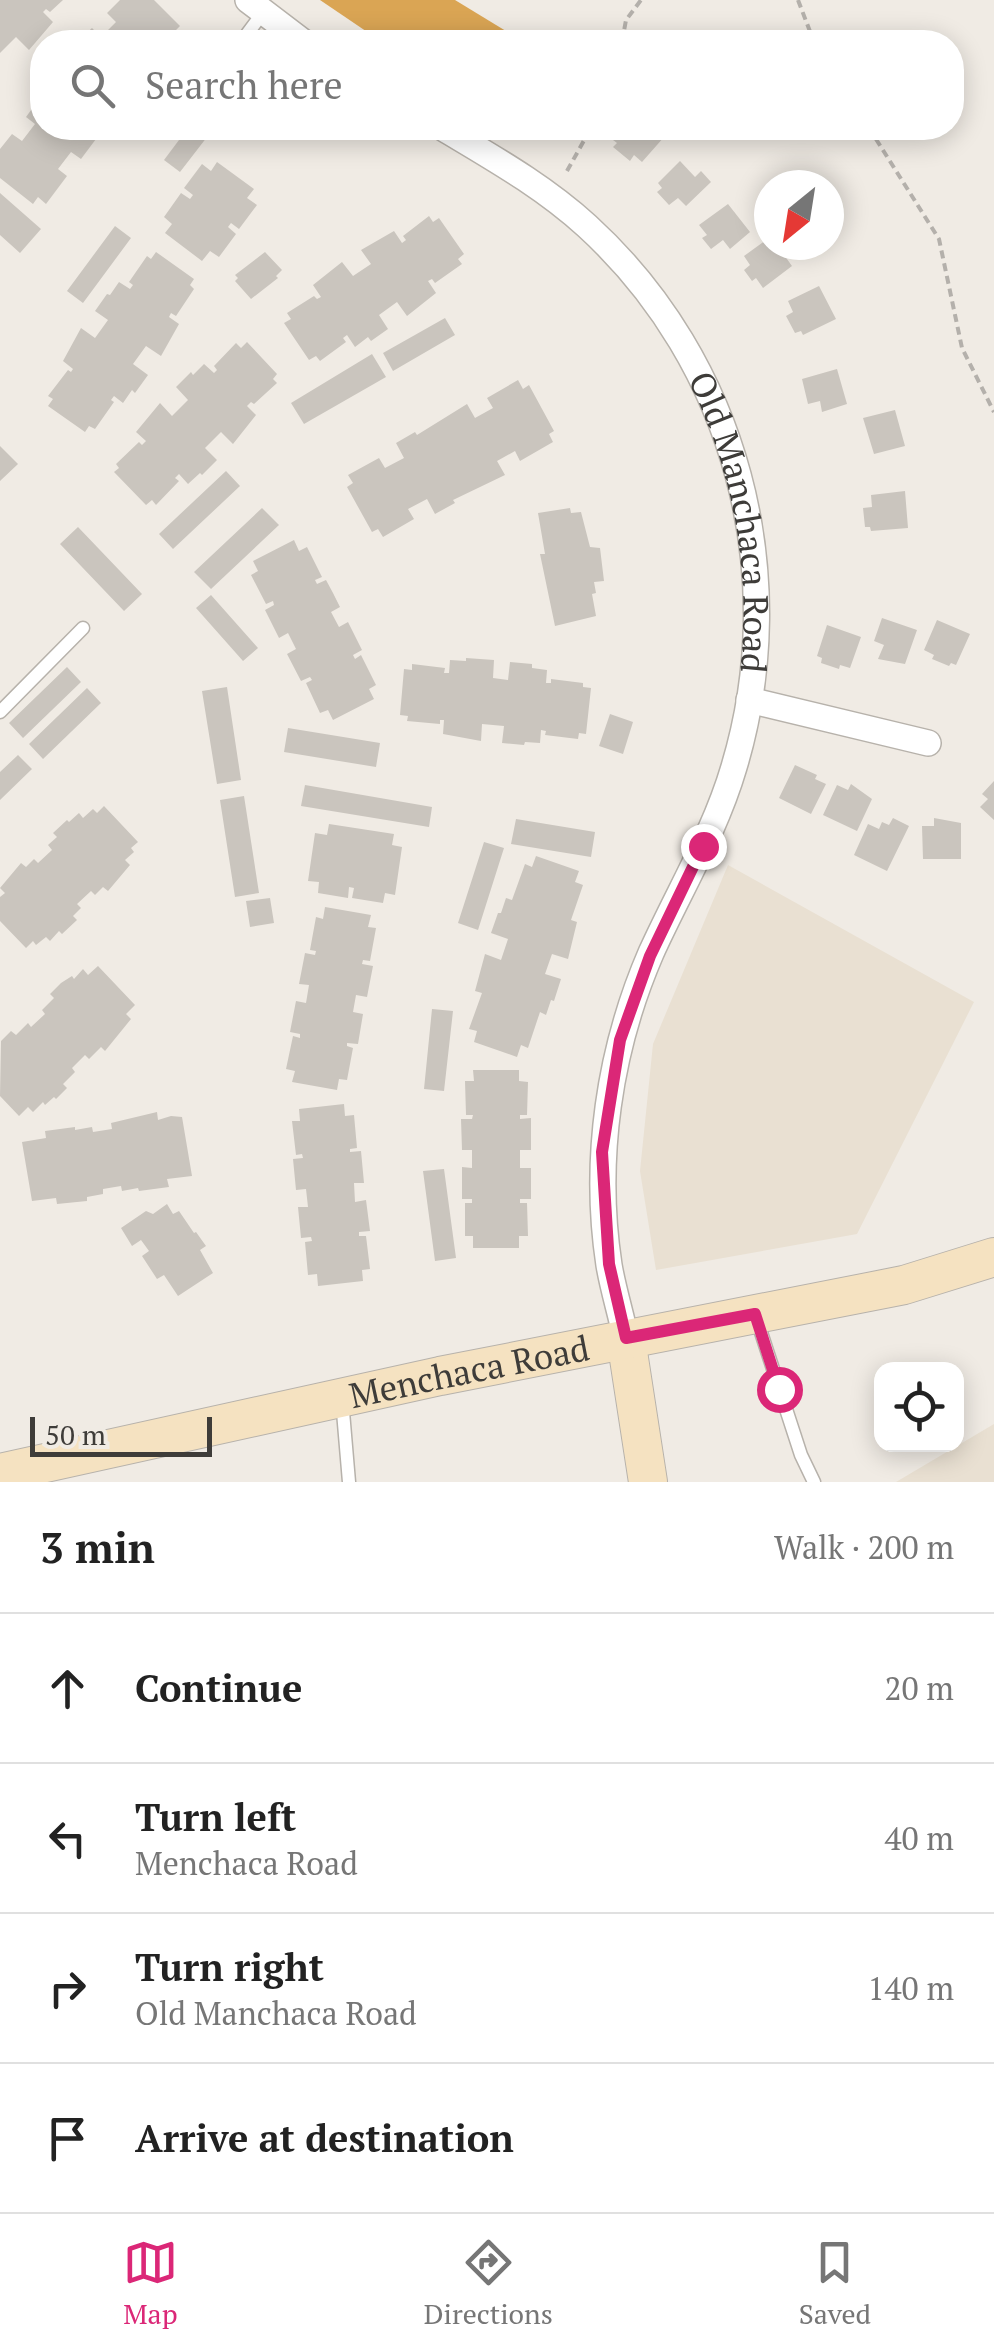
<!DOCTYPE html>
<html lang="en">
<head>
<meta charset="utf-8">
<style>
	:root { --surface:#fff; --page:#f6f6f6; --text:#222; --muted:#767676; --line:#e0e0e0; --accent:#db2777 }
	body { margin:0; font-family:"PT Serif",serif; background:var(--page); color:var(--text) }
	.controls { position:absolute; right:30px; bottom:30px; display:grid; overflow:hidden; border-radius:20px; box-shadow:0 5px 25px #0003 }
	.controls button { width:90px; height:90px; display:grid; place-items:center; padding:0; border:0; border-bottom:2px solid var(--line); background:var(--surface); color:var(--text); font:50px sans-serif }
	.compass { position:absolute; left:754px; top:170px; width:90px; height:90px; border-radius:50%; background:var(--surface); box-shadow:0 5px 25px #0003; rotate:210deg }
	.scale { position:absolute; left:30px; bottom:25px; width:182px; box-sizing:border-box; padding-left:10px; border:5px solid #3e3c39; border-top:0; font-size:28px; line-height:35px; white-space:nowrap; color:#3e3c39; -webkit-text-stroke:8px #f0ebe4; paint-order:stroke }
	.stop { position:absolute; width:30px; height:30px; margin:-22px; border:8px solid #db2777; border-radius:50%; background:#fff }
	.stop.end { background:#db2777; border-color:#fff; box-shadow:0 2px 10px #0008 }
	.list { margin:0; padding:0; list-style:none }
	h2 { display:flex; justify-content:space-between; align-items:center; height:130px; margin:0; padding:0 40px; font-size:42px }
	h2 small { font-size:32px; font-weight:400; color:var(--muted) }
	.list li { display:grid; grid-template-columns:65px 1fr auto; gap:30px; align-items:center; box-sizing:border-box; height:150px; padding:0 40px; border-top:2px solid var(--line) }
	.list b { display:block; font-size:38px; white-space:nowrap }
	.list p { margin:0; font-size:32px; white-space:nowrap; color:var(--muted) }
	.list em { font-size:32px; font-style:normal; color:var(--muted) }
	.icon { flex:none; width:55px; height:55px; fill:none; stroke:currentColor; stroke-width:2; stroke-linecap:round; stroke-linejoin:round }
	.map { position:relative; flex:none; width:994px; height:1482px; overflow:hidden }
	.search { position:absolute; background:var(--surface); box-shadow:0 5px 25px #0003; left:30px; right:30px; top:30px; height:110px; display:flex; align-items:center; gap:25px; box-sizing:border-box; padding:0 35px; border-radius:40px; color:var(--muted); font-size:38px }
	.sheet { height:730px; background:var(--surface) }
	nav { display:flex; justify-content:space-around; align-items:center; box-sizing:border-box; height:140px; border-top:2px solid var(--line); background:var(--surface); font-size:28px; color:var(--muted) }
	nav a { display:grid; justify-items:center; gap:5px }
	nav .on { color:var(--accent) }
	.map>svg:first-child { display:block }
	.built { fill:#e9e0d2 }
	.water { fill:#daa554 }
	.building { fill:#cac5be }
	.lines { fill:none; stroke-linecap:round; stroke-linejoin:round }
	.lane-casing { stroke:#b7b2ab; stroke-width:15 }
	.street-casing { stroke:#b7b2ab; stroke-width:28 }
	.secondary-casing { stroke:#b7b2ab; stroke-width:40 }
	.path { stroke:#b4b0ab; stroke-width:4; stroke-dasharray:8 5; stroke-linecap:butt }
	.lane { stroke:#fff; stroke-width:12 }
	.street { stroke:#fff; stroke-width:25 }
	.secondary { stroke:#f5e2c1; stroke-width:38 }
	.route { stroke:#db2777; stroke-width:12 }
	.labels { text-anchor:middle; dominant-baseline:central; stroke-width:8; stroke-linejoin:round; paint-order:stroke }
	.street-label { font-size:35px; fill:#3e3c39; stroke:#f0ebe4 }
</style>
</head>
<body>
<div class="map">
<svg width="994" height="1482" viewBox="0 0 994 1482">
	<rect width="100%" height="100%" fill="#f0ebe4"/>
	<!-- built -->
	<path class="built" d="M728,865L974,1002L857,1234L656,1270L640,1171L653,1044Z
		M994,1424V1482H896Z"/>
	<!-- water -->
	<path class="water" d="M320,0H455L524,42H382Z"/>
	<!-- building -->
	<path class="building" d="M0,0H63L50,12L46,9L43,12L53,22L29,50L16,37L0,53Z
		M120,0H154L180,26L175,31L182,37L177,42H77L92,28L101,37L116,22L107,13Z
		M42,95V128H96L102,131L81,159L71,152L58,169L67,176L46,204L38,197L33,204L0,178V149L12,134L22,141L35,124L26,117Z
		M188,128H214L180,172L164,160Z
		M623,128H672L642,162L634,155L630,161L613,147L617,143L613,140Z
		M680,161L695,177L701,171L711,182L686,206L678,198L669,205L657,192L662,188L658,183Z
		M217,162L254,189L247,198L257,205L239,229L231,223L228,227L236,234L219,257L210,251L202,261L165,233L172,224L164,217L181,193L190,199L193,195L184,188L202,164L211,171Z
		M0,193L41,229L20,253L0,235Z
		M728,204L750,232L730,249L723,240L711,249L702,238L707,235L699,225Z
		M429,216L433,222L439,218L464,254L458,259L462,264L435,283L432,279L428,281L436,293L407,316L397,302L379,315L388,329L371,341L368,337L355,347L347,335L343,338L346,342L320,361L316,356L309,360L284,323L291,319L287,313L314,296L317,299L321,297L313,285L342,262L353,276L371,264L361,250L394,231L402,243L406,240L403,236Z
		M115,226L131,238L83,303L67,291Z
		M769,238V245H777L792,266L763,288L756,278L752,281L744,270L750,265L744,256Z
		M156,252L194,279L190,285L194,289L176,316L171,313L169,317L179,324L161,356L146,346L133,364L148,375L135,393L132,390L123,403L114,396L111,400L114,402L95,429L89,426L85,432L48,406L53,399L48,396L68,370L71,372L73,369L63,361L81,328L95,338L108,320L95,311L107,294L110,295L119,282L130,289L133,285L129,282L147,256L151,259Z
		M265,252L282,270L276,276L278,278L251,299L235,281L238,278L235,275Z
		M819,286L836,319L803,335L801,331L795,333L786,316L793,312L788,301Z
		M445,318L455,335L393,371L383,353Z
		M247,342L277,374L273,379L277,383L254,404L251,402L247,406L256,415L233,444L221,432L205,448L217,460L202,475L200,473L188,484L179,474L175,478L179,481L156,505L152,500L146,505L114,472L119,468L116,464L139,442L142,445L146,441L136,432L160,403L172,416L188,400L176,387L191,372L193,375L204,364L214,373L217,370L214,366L236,343L241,348Z
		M372,354L386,377L304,424L291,403Z
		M837,369L847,404L822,412L820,401L808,404L802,379Z
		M518,380L523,389L529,385L554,431L549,434L553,442L520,461L515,451L497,461L505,475L453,500L455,503L435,514L427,499L408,509L414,519L383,537L378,529L372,532L347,487L353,483L348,475L379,458L385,468L404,458L396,443L415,432L417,435L467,404L475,418L493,408L487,398Z
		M895,410L905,446L874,454L863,418Z
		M0,446L18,464L0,481Z
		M226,471L240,486L173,549L159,534Z
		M905,491L908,528L871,531L870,527H865L863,508L872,507L871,495Z
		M262,508L279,525L211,589L194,572Z
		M570,508L571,513L581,512L590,547L600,548L604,581L594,582L596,593L592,594L596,616L555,626L540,554H545L538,513Z
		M78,527L142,594L124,611L60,544Z
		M294,540L299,551L307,547L322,577L315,580L317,584L326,580L333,593L340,607L331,612L339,627L348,622L362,650L353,655L355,659L361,655L376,685L369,689L374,699L333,720L328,710L320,713L306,683L312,680L310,677L301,681L287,654L296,649L288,633L279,638L265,610L274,605L273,601L266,604L251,575L258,571L253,561Z
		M211,595L258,648L243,661L196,608Z
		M882,618L917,630L905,664L878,659L884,645L874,641Z
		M937,620L970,634L956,665L951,663L949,666L932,659L934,655L924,650Z
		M827,625L861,637L850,668L840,665L839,669L821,663L822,658L817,656Z
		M466,658L494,660L493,678L508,680L510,662L532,664V668L547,670L546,683H551V679L583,683V687L591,688L586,734L579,733L578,739L545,735L546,731L541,730L540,743L525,742L524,745L502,743L504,726L482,724L481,741L443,734L444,720H440V724L407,721L408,716L400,715L404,669L412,670V664L445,668L444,673H449L450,660L466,661Z
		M67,667L81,682L23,738L9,723Z
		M227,687L241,780L217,784L202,691Z
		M87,688L101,703L43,759L29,744Z
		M610,714L633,722L623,754L599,746Z
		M288,728L380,743L376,767L284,752Z
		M18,755L32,769L0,800V772Z
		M795,765L817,775L815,779L826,784L811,814L779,798Z
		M994,781V820L980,807L988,799L982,794Z
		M851,784L872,799L857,831L823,815L837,785L848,790Z
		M305,785L432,807L429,827L301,806Z
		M244,796L259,893L235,897L220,800Z
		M104,806L138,842L131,848L134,852L125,860L130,865L108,891L103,887L95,895L91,891L77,904L81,908L73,916L77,920L62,934L59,931L50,941L46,937L36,945L33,941L26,948L0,921V897L5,893L0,888L21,863L26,867L34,859L38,863L52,850L48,845L57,837L53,833L67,820L69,822L79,813L83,818L93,809L97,813Z
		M893,818L909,826L887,871L854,855L868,824L879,829L882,822L889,825Z
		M934,818L961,823V859H923L922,826H934Z
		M516,819L595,832L591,857L511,844Z
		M329,824L394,834L392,845L402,847L395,895L385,893L383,903L352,898L354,888L349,887L348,898L318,893L319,882L308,881L315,833L327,835Z
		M484,842L504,848L478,930L458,923Z
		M536,856L579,871L575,882L583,885L571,920L577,922L568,959L552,954L545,974L561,979L554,1001L551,1000L546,1015L540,1012L528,1048L521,1045L517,1057L474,1042L477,1031L469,1029L482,993L475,991L485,954L501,960L508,939L491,933L498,913H501L506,898L512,900L525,864L532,867Z
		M270,898L274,923L250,927L246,901Z
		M325,907L371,915L368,927L376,928L370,961L363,960L362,964L373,966L367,997L356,995L353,1012L363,1014L358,1044L347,1043V1046L353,1048L347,1080L339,1079L337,1090L292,1082L295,1071L286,1069L293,1036L300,1038V1034L290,1032L296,1001L306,1003L309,985L299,984L305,953L315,955L316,951L310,950L316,917L323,919Z
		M98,966L135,1005L126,1014L131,1019L105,1051L101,1047L89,1059L85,1055L72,1068L75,1072L63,1084L67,1088L56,1099L54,1097L45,1105L43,1102L33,1112L28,1107L19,1116L0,1096L1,1041L11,1031L16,1035L28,1023L31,1027L45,1014L42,1010L54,998L50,994L61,983L72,976L74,979L83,969L88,975Z
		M432,1009L453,1011L444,1091L424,1089Z
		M473,1070H519V1081L528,1082L527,1115H520V1119L531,1118V1150H520V1168H531V1199H520V1203H527L528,1236H519V1248H473V1236H465V1203H472V1199H462V1167L472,1168V1150H462L461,1119H472L473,1115H466L465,1081H474Z
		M344,1104L345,1116L354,1115L357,1148L350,1149V1152L361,1151L364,1183H354L355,1202L366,1200L370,1231L359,1232V1236H366L370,1269L362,1270L363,1281L318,1286L317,1274L308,1275L305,1242L312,1241L311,1237L301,1238L298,1207H308L306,1189L296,1190L293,1159L303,1158L302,1154L296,1155L292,1121H300L299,1109Z
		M157,1112L158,1120L171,1116L182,1117L192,1176L167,1179L169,1187L139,1191L138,1188L122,1191L121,1186L103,1189V1194L87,1197V1201L57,1204L56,1198L32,1201L22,1142L46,1138L45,1131L75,1127V1130L92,1127L93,1132L112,1129L111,1123Z
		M444,1169L456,1258L435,1261L423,1171Z
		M167,1204L173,1214L179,1211L194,1233L196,1232L206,1246L200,1250L213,1273L178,1296L164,1275L157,1279L142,1256L149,1251L141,1240L132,1246L121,1228L146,1211L153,1214Z"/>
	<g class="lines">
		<defs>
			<path id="lane" d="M241,42L262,14
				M0,712L83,628
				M756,1317L801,1455L814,1482
				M342,1400L349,1482"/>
			<g id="street">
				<path d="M248,0L303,42"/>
				<path id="s1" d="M443,128C493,158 543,186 587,226C736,362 792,574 734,767C715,832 679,891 651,953C609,1050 593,1160 609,1265C613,1289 621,1314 626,1339"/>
				<path d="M749,700L928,743"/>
			</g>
			<g id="secondary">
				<path d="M626,1339L648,1482"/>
				<path id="s2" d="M0,1473L440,1376L904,1285L994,1257"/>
			</g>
		</defs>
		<!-- lane casing -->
		<use href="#lane" class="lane-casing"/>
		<!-- street casing -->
		<use href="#street" class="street-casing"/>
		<!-- secondary casing -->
		<use href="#secondary" class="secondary-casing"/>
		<!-- path -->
		<path class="path" d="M798,0L814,42
			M622,42L626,20L641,0
			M869,128L939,239L962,348L994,412
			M567,171L591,128"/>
		<!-- lane -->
		<use href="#lane" class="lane"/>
		<!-- street -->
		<use href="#street" class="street"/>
		<!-- secondary -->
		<use href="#secondary" class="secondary"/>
	</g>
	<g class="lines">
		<!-- route -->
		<path class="route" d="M703,846L650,956L620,1040L602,1152L609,1264L626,1338L755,1314L779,1389"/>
	</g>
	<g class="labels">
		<!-- street labels -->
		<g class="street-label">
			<text stroke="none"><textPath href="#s1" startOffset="515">Old Manchaca Road</textPath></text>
			<text stroke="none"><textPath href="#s2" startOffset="480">Menchaca Road</textPath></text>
		</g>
	</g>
</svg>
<div class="controls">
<button><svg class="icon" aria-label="locate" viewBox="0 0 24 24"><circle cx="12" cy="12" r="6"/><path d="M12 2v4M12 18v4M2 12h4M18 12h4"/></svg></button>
</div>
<svg class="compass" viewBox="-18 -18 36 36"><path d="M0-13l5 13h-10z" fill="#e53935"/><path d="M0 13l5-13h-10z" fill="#767676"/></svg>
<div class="scale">50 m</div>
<div class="stop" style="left:779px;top:1389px"></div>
<div class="stop end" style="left:703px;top:846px"></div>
<div class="search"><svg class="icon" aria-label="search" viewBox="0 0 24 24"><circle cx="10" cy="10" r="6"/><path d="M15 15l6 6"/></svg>Search here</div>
</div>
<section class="sheet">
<h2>3 min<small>Walk · 200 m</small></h2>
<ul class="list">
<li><svg class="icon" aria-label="ahead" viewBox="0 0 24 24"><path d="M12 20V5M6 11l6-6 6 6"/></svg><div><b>Continue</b></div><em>20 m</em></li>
<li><svg class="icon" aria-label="left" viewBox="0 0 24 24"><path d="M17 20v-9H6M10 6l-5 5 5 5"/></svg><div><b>Turn left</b><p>Menchaca Road</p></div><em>40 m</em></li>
<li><svg class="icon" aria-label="right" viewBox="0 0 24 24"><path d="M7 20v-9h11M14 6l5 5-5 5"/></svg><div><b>Turn right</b><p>Old Manchaca Road</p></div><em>140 m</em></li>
<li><svg class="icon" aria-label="arrive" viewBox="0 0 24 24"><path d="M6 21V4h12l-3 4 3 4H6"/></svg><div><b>Arrive at destination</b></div></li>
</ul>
</section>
<nav>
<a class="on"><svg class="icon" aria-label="map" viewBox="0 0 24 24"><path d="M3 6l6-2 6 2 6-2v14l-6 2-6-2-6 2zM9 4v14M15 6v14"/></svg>Map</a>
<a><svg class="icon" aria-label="directions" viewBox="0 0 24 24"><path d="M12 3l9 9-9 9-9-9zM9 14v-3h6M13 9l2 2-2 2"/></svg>Directions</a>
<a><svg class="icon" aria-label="saved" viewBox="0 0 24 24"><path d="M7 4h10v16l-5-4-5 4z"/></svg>Saved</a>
</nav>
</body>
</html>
